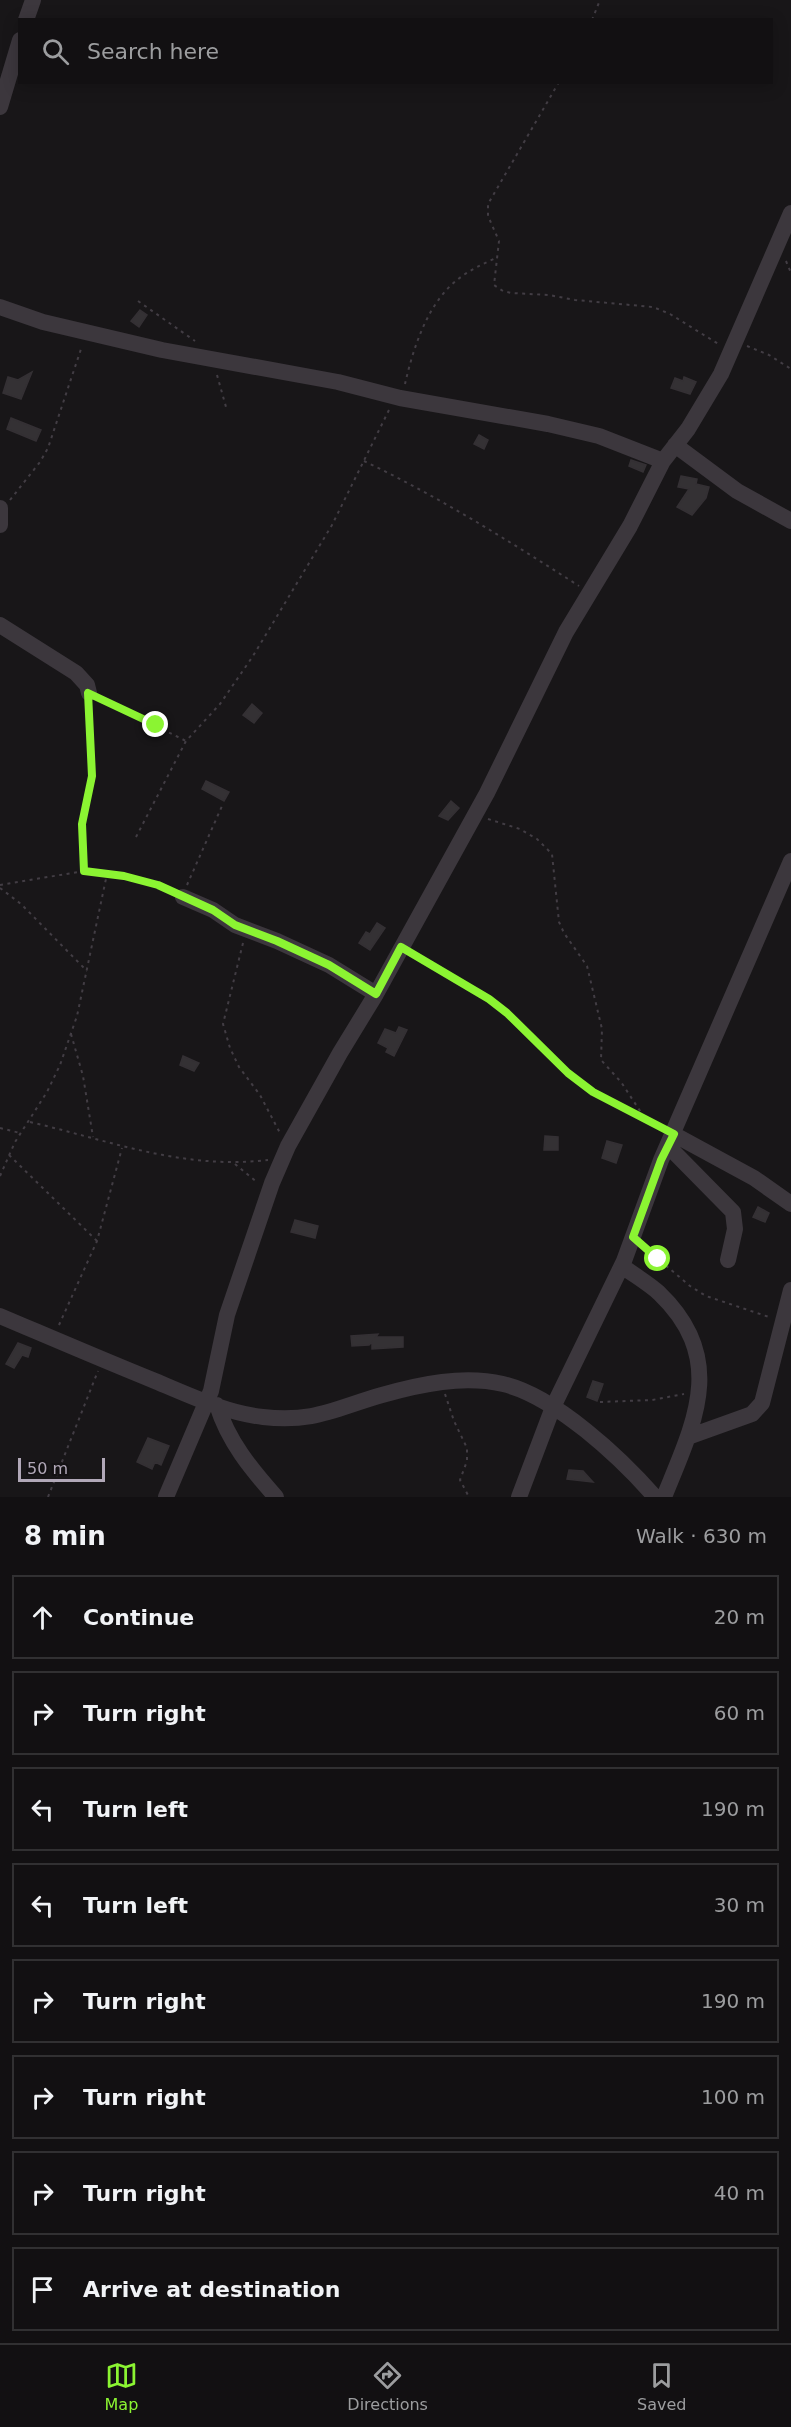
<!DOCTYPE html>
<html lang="en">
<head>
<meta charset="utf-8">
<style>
	:root { --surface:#121012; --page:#1b191b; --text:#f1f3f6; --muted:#9c9d9f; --line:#313032; --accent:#8bf432 }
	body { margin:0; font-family:"DejaVu Sans",sans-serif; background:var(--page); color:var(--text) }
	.scale { position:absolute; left:18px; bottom:15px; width:87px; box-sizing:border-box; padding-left:6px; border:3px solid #b1a8b8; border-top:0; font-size:16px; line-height:21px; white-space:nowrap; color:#b1a8b8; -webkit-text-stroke:4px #131113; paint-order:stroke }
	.stop { position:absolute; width:18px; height:18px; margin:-14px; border:4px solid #8bf432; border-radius:50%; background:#fff }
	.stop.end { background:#8bf432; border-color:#fff; box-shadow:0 2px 6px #0008 }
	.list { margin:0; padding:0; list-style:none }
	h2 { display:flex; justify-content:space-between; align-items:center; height:78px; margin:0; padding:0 24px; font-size:26px }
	h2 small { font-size:20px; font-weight:400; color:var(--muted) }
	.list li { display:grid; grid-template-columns:39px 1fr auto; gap:18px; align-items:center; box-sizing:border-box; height:84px; margin:0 12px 12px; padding:0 12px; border:2px solid var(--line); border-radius:0px }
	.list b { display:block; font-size:22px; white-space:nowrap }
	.list em { font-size:20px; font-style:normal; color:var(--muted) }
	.icon { flex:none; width:33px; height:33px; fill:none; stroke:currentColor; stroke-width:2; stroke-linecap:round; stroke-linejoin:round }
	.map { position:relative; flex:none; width:791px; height:1497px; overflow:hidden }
	.search { position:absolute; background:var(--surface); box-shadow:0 3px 15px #0003; left:18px; right:18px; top:18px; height:66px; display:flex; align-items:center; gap:15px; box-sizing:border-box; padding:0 21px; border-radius:0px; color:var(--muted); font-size:22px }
	.sheet { height:846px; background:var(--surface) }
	nav { display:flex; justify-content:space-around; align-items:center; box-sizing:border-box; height:84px; border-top:2px solid var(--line); background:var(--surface); font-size:16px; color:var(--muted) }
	nav a { display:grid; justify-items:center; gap:3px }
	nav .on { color:var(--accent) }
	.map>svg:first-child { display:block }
	.building { fill:#343134; stroke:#343034; stroke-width:1.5 }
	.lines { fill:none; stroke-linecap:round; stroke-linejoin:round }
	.path { stroke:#423d44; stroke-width:2; stroke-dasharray:3 4.5; stroke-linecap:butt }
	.minor { stroke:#3c373d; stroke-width:16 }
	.route { stroke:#8bf432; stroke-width:8 }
</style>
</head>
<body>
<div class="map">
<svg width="791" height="1497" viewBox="0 0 791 1497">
	<rect width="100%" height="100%" fill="#181618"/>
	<!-- building -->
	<path class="building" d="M140,310L147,315L139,327L131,321Z
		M32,372L21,399L3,393L8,377L18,380Z
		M684,377L696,382L690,394L671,388L675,378L683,381Z
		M11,418L41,430L36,441L7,429Z
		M479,435L488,440L484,449L474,444Z
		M631,460L646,465L643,472L629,466Z
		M681,476L697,479L696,484L709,487L706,498L692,515L677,507L689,489L678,487Z
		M252,704L262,713L254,723L243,715Z
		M206,781L229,792L224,801L202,789Z
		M451,801L459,808L448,820L439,816Z
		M377,923L385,928L370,950L359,943L366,932L370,934Z
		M399,1027L407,1030L394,1056L386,1052L388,1048L378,1043L385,1029L396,1033Z
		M183,1056L199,1063L194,1071L180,1065Z
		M545,1136L558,1137V1150H544Z
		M607,1141L622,1145L616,1163L602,1158Z
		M758,1207L769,1213L765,1222L753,1217Z
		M295,1220L318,1226L315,1238L291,1232Z
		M378,1334L376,1337H403V1347L372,1349V1342L369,1345L352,1346L351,1336Z
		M18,1343L31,1348L28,1357L22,1355L14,1368L6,1364Z
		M593,1381L603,1384L597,1401L587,1397Z
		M148,1438L169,1446L161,1465L155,1462L152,1469L137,1462Z
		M569,1470L583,1471L593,1482L567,1479Z"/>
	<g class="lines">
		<!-- path -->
		<path class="path" d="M592,20L600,0
			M559,82L488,204V216L499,241L494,285L503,291L511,293L549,295L575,300L653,307L670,314L720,345
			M786,261L791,273
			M138,301L195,341
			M747,346L769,355L791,369
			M217,375L226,407
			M405,384C413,349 427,304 457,280C469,270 483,264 498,257
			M364,461C439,497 509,541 579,586
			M10,500L40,462L48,448L82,346
			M102,699L186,741
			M488,819L520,829L537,839L552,854L559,922L564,933L587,966L602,1029L601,1060L621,1082L644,1117
			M136,837L186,741L220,704L253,656L332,525L389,410
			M84,871L82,824L91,775L90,705
			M0,885L84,871L145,880L170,891
			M187,885L222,806
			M0,888L21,904L87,971
			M243,943L223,1024L230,1048L239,1067L260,1095L280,1133
			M414,954L489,999L507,1013L568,1073L593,1092L660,1127
			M71,1034L83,1076L93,1137
			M30,1122C111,1141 183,1170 268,1160
			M0,1128L20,1133
			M9,1155L97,1241
			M235,1164L258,1183
			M0,1176L15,1142L47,1092L60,1065L77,1016L107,874
			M643,1246L690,1286L706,1296L769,1317
			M59,1325L97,1241L122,1148
			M445,1394L454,1421L467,1448V1461L460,1480L469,1497
			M600,1402L652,1400L684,1394
			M48,1497L98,1371"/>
		<!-- minor -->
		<path class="minor" d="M26,20L33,0
			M0,107L20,40
			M0,307L43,322L162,350L338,382L400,398L548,424L599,436L663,461
			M675,445L737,491L791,521
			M0,508V525
			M0,625L76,673L87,685L89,693
			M183,897L213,910L235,925L277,941L329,965L376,994
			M673,1134L754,1178L791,1204
			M668,1146L733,1212L735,1229L728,1260
			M622,1266C634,1275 648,1283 659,1293C728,1359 694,1423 664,1497
			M0,1316C52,1338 103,1360 155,1381C189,1395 226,1413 263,1417C314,1423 336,1408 382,1395C421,1384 463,1375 503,1384C555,1396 621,1458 655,1497
			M217,1405C228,1441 251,1469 276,1497
			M688,1437L752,1414L762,1403L791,1290
			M166,1497L211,1391L227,1315L272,1183L288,1146L340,1053L376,994L487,793L566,632L630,526L663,461L688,429L721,374L791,213
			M519,1497L553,1407L624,1261L661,1160L791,861"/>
	</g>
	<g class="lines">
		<!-- route -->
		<path class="route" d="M156,725L88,693L92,776L82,824L84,871L124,876L158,885L213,910L235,925L277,941L329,965L376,994L401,947L489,999L507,1013L568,1073L593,1092L674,1134L661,1160L633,1237L658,1259"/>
	</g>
</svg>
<div class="scale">50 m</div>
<div class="stop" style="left:658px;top:1259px"></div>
<div class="stop end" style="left:156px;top:725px"></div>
<div class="search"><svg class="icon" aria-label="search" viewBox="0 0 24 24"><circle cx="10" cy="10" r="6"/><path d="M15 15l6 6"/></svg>Search here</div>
</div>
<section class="sheet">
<h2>8 min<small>Walk · 630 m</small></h2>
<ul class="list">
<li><svg class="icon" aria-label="ahead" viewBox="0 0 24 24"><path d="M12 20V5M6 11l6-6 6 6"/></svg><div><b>Continue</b></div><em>20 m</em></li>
<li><svg class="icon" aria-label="right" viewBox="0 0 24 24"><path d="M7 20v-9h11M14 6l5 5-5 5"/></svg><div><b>Turn right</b></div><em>60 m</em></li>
<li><svg class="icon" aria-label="left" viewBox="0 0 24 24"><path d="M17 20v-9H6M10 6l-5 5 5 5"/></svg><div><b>Turn left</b></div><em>190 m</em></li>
<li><svg class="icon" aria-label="left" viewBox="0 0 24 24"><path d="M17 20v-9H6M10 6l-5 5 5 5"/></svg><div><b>Turn left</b></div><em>30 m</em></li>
<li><svg class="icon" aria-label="right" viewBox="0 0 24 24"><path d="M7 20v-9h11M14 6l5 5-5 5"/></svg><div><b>Turn right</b></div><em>190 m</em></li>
<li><svg class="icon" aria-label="right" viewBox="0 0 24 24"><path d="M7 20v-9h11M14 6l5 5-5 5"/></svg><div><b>Turn right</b></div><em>100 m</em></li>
<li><svg class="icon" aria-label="right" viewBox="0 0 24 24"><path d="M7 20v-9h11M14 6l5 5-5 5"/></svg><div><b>Turn right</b></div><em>40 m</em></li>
<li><svg class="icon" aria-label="arrive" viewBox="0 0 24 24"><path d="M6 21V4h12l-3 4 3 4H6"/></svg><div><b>Arrive at destination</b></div></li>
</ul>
</section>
<nav>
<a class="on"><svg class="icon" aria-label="map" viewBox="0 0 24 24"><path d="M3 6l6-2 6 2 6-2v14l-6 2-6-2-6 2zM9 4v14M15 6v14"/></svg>Map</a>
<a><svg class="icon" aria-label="directions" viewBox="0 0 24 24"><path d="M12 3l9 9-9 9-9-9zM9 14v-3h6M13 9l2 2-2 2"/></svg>Directions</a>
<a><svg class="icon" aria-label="saved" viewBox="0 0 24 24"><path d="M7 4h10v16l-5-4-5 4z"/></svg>Saved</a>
</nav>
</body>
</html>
